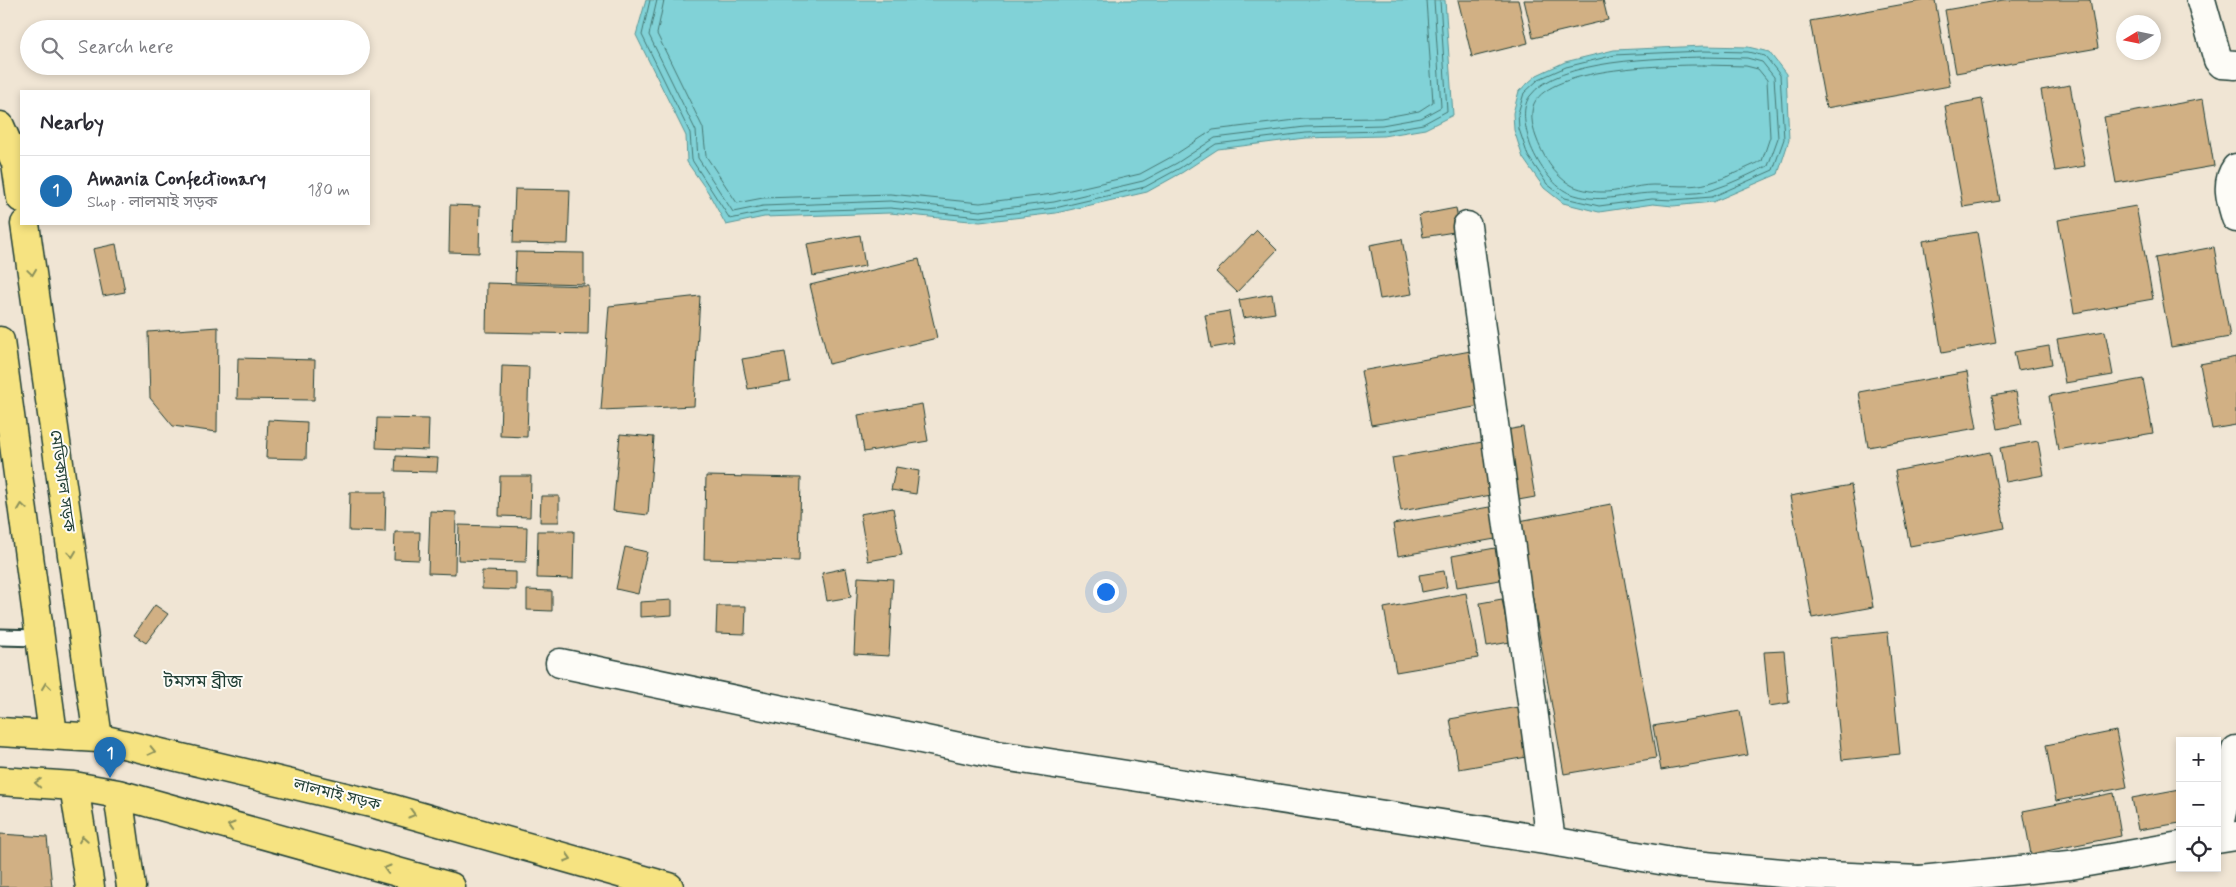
<!DOCTYPE html>
<html lang="en">
<head>
<meta charset="utf-8">
<style>
	:root { --surface:#fff; --page:#f7f7f7; --text:#2b2b33; --muted:#7c7c81; --line:#e1e1e2; --accent:#1f6fb2 }
	body { margin:0; font-family:Mynerve,"Noto Sans Bengali",sans-serif; background:var(--page); color:var(--text) }
	.controls { position:absolute; right:15px; bottom:15px; display:grid; overflow:hidden; border-radius:0px; box-shadow:0 2px 8px #0003 }
	.controls button { width:45px; height:45px; display:grid; place-items:center; padding:0; border:0; border-bottom:1px solid var(--line); background:var(--surface); color:var(--text); font:25px sans-serif }
	.compass { position:absolute; left:2116px; top:15px; width:45px; height:45px; border-radius:50%; background:var(--surface); box-shadow:0 2px 8px #0003; rotate:260deg }
	.you { position:absolute; left:1105px; top:591px; width:18px; height:18px; margin:-12px; border:4px solid #fff; border-radius:50%; background:#1a73e8; box-shadow:0 0 0 8px #1a73e833 }
	.badge { display:grid; place-items:center; width:32px; height:32px; border-radius:50%; background:var(--accent); color:#fff; font-size:16px; font-weight:700 }
	.pin { position:absolute; translate:-50% -41px; filter:drop-shadow(0 1px 2px #0008) }
	.pin::after { content:''; position:absolute; top:26px; width:18px; height:15px; background:inherit; clip-path:polygon(0 0,100% 0,50% 100%) }
	.list { margin:0; padding:0; list-style:none }
	h2 { display:flex; justify-content:space-between; align-items:center; height:65px; margin:0; padding:0 20px; font-size:21px }
	h2 small { font-size:16px; font-weight:400; color:var(--muted) }
	.list li { display:grid; grid-template-columns:32px 1fr auto; gap:15px; align-items:center; box-sizing:border-box; height:70px; padding:0 20px; border-top:1px solid var(--line) }
	.list b { display:block; font-size:19px; white-space:nowrap }
	.list p { margin:0; font-size:16px; white-space:nowrap; color:var(--muted) }
	.list em { font-size:16px; font-style:normal; color:var(--muted) }
	.icon { flex:none; width:28px; height:28px; fill:none; stroke:currentColor; stroke-width:2; stroke-linecap:round; stroke-linejoin:round }
	.map { position:relative; flex:none; width:2236px; height:887px; overflow:hidden }
	.search { position:absolute; background:var(--surface); box-shadow:0 2px 8px #0003; left:20px; top:20px; width:350px; height:55px; display:flex; align-items:center; gap:12px; box-sizing:border-box; padding:0 18px; border-radius:28px; color:var(--muted); font-size:19px }
	.panel { position:absolute; background:var(--surface); box-shadow:0 2px 8px #0003; left:20px; top:90px; width:350px; height:135px; border-radius:0px }
	.map>svg:first-child { display:block }
	.water { fill:#81d2d7; stroke:#5a9696 }
	.lines { fill:none; stroke-linecap:round; stroke-linejoin:round }
	.shore { stroke:#467975; stroke-width:1 }
	.building { fill:#d1b084; stroke:#1f3d34 }
	.service-casing { stroke:#1f3d34; stroke-width:19 }
	.minor-casing { stroke:#1f3d34; stroke-width:31 }
	.tertiary-casing { stroke:#1f3d34; stroke-width:31 }
	.primary-casing { stroke:#1f3d34; stroke-width:31 }
	.service { stroke:#fdfcf7; stroke-width:15 }
	.minor { stroke:#fdfcf7; stroke-width:28 }
	.tertiary { stroke:#fdfcf7; stroke-width:28 }
	.primary { stroke:#f6e381; stroke-width:28 }
	.oneway { stroke:#8a905a }
	.labels { text-anchor:middle; dominant-baseline:central; stroke-width:4; stroke-linejoin:round; paint-order:stroke }
	.street-label { font-size:16px; fill:#1f3d34; stroke:#fdfcf7 }
	.neighbourhood-label { font-size:18px; fill:#1f3d34; stroke:#fdfcf7 }
</style>
</head>
<body>
<div class="map">
<svg width="2236" height="887" viewBox="0 0 2236 887">
	<rect width="100%" height="100%" fill="#f0e5d4"/>
	<filter id="ink" filterUnits="userSpaceOnUse"><feTurbulence type="fractalNoise" baseFrequency=".02" numOctaves="2"/><feDisplacementMap in="SourceGraphic" scale="10" xChannelSelector="R" yChannelSelector="G"/><feConvolveMatrix kernelMatrix="1 2 1 2 8 2 1 2 1" color-interpolation-filters="sRGB"/></filter>
	<g filter="url(#ink)">
		<!-- water -->
		<path class="water" d="M646,0H1445L1453,115L1425,129L1383,136L1305,138L1218,149L1183,172L1147,192L1056,213L980,222L890,213L764,217L726,225L708,192L687,162L686,136L636,35Z
			M1704,46L1748,47L1769,52L1786,74L1789,140L1778,174L1713,202L1673,206L1653,204L1599,212L1563,203L1544,188L1523,158L1514,130L1513,113L1519,91L1537,75L1565,62L1614,50Z"/>
		<g class="lines">
			<!-- shore -->
			<path class="shore" d="M650,0L642,35L690,133L692,160L730,219L763,212L890,208L980,217L1055,208L1145,187L1180,168L1216,144L1305,133L1382,131L1423,124L1447,111L1440,0
				M657,0L649,35L696,131L698,158L733,212L763,206L890,201L980,211L1054,202L1143,181L1177,163L1215,138L1305,127L1382,125L1421,118L1441,107L1434,0
				M664,0L657,34L703,128L706,156L737,203L763,198L890,194L980,203L1053,194L1140,174L1173,156L1213,130L1304,119L1381,118L1419,111L1433,102L1426,0
				M1704,51L1748,52L1765,56L1780,75L1784,139L1773,170L1712,197L1673,200L1652,199L1599,206L1565,198L1547,184L1528,156L1519,129L1518,113L1524,93L1539,79L1566,67L1615,55Z
				M1704,57L1747,58L1762,62L1774,77L1778,138L1768,166C1750,174 1731,184 1712,190C1693,196 1671,192 1652,193C1621,194 1600,205 1569,193C1552,186 1536,161 1530,144C1526,130 1520,109 1530,96C1557,59 1661,58 1704,57Z
				M1704,65L1746,66L1758,69L1767,80L1770,137L1762,161C1745,168 1727,178 1709,183C1691,188 1671,185 1653,185C1635,185 1618,193 1600,192C1592,192 1577,189 1571,185C1554,176 1542,154 1536,137C1532,126 1529,110 1536,100C1560,67 1666,65 1704,65Z"/>
		</g>
		<!-- building -->
		<path class="building" d="M1458,0H1518L1528,43L1472,57Z
			M1524,0H1603L1608,20L1533,38Z
			M1927,0H1935L1950,86L1826,108L1810,21Z
			M2003,0H2090L2098,48L1956,73L1945,10Z
			M2070,85L2085,166L2055,171L2041,90Z
			M1982,99L2000,201L1963,207L1945,106Z
			M2203,99L2214,166L2116,183L2104,117Z
			M515,189L570,190L568,244L513,243Z
			M450,205L480,206L479,253L449,252Z
			M2136,206L2153,299L2074,313L2058,220Z
			M1456,208L1460,231L1423,237L1419,215Z
			M1257,230L1277,250L1237,292L1216,272Z
			M1977,232L1996,343L1942,353L1923,241Z
			M860,235L865,266L813,276L807,244Z
			M1402,239L1412,294L1380,299L1370,245Z
			M116,244L125,292L103,296L93,249Z
			M2214,247L2230,337L2171,347L2155,258Z
			M516,252L584,253V284L515,282Z
			M919,259L937,338L829,364L810,285Z
			M487,283L589,286L588,334L486,332Z
			M1272,294L1275,313L1243,318L1239,300Z
			M700,296L694,406L601,410L609,306Z
			M1229,311L1235,344L1211,348L1205,315Z
			M218,327L217,432L173,426L150,398L148,332Z
			M2105,331L2113,375L2065,383L2057,339Z
			M2049,346L2052,364L2018,370L2014,352Z
			M1476,350L1486,405L1371,425L1361,371Z
			M785,352L790,382L748,389L742,359Z
			M2236,357V425L2212,429L2200,364Z
			M238,358L315,360L314,400L237,399Z
			M502,366L529,367L527,437L500,436Z
			M1967,372L1977,428L1868,447L1859,392Z
			M2143,379L2153,433L2058,450L2049,396Z
			M2016,392L2022,424L1998,429L1992,396Z
			M922,404L928,441L864,452L858,415Z
			M377,418L429,419L428,450L376,448Z
			M268,420L307,422L306,459L266,458Z
			M1523,427L1535,497L1513,501L1501,431Z
			M620,434L654,437L648,515L613,511Z
			M1488,441L1497,494L1401,511L1392,458Z
			M2038,441L2044,475L2006,482L2000,448Z
			M1990,452L2005,528L1910,546L1895,471Z
			M396,456L438,458L437,472L395,471Z
			M896,467L919,471L916,494L891,490Z
			M500,476H531L530,517L499,516Z
			M706,476L801,478L799,561L704,559Z
			M1851,485L1873,607L1812,618L1790,496Z
			M350,492H386L385,532L349,531Z
			M541,496H559V522H540Z
			M1611,504L1656,758L1564,774L1519,521Z
			M1495,506L1501,538L1398,556L1393,524Z
			M893,508L902,555L868,561L860,514Z
			M430,511L456,512L455,574L428,573Z
			M459,525L527,527L526,562L458,560Z
			M538,531H574L573,579L537,578Z
			M395,532H420L419,560L394,559Z
			M625,547L647,552L638,594L616,589Z
			M1495,548L1500,580L1457,587L1452,556Z
			M846,568L851,597L827,601L822,573Z
			M482,571L516,572V590L482,589Z
			M1444,571L1447,587L1422,592L1419,575Z
			M858,577L893,579L889,656L854,654Z
			M527,590L552,591V611L527,610Z
			M1466,593L1478,658L1396,672L1384,608Z
			M1502,599L1510,642L1487,646L1480,603Z
			M672,600V615L640,617V602Z
			M155,605L168,614L146,643L134,635Z
			M717,606H746L745,634L716,633Z
			M1888,632L1900,754L1842,760L1830,638Z
			M1784,651L1789,703L1769,706L1764,652Z
			M1529,705L1538,755L1459,769L1450,719Z
			M1740,711L1748,755L1661,770L1653,726Z
			M2116,731L2127,787L2056,801L2046,745Z
			M2180,789V823L2138,830L2132,798Z
			M2114,793L2121,836L2031,854L2023,811Z
			M0,834L47,837L52,887H0Z"/>
		<g class="lines">
			<defs>
				<path id="service" d="M0,637L39,638"/>
				<path id="minor" d="M2201,0L2218,60L2222,64L2236,65
					M2236,168C2225,183 2231,201 2236,218
					M1467,226L1551,841
					M560,663L997,755L1551,841L1683,864L1804,875L1920,880
					M2217,834L2236,750"/>
				<path id="tertiary" d="M2217,839L2236,836
					M1920,887V880L2070,865L2180,846"/>
				<path id="primary" d="M0,126L16,163L21,198
					M25,224L98,738
					M0,341L53,734
					M0,732L98,738L379,805L669,887
					M0,781L74,786L118,794L451,887
					M74,786L90,887
					M118,794L131,887"/>
			</defs>
			<!-- service casing -->
			<use href="#service" class="service-casing"/>
			<!-- minor casing -->
			<use href="#minor" class="minor-casing"/>
			<!-- tertiary casing -->
			<use href="#tertiary" class="tertiary-casing"/>
			<!-- primary casing -->
			<use href="#primary" class="primary-casing"/>
			<!-- service -->
			<use href="#service" class="service"/>
			<!-- minor -->
			<use href="#minor" class="minor"/>
			<!-- tertiary -->
			<use href="#tertiary" class="tertiary"/>
			<!-- primary -->
			<use href="#primary" class="primary"/>
		</g>
		<!-- one-way arrows -->
		<defs><path id="oneway-chevron" d="M-2-3.5L2.5 0L-2 3.5" fill="none" stroke-width="1.6" stroke-linecap="round" stroke-linejoin="round" transform="scale(1.25)"/></defs>
		<g class="oneway">
			<use href="#oneway-chevron" transform="translate(32 272) rotate(82)"/>
			<use href="#oneway-chevron" transform="translate(22 507) rotate(-98)"/>
			<use href="#oneway-chevron" transform="translate(72 554) rotate(82)"/>
			<use href="#oneway-chevron" transform="translate(46 686) rotate(-98)"/>
			<use href="#oneway-chevron" transform="translate(152 751) rotate(13)"/>
			<use href="#oneway-chevron" transform="translate(38 783) rotate(-176)"/>
			<use href="#oneway-chevron" transform="translate(412 814) rotate(16)"/>
			<use href="#oneway-chevron" transform="translate(231 826) rotate(-164)"/>
			<use href="#oneway-chevron" transform="translate(83 839) rotate(-99)"/>
			<use href="#oneway-chevron" transform="translate(568 858) rotate(16)"/>
			<use href="#oneway-chevron" transform="translate(387 869) rotate(-164)"/>
		</g>
	</g>
	<g class="labels">
		<!-- street labels -->
		<g class="street-label">
			<text transform="translate(62 481) rotate(82)">মেডিক্যাল সড়ক</text>
			<text transform="translate(337 795) rotate(14)">লালমাই সড়ক</text>
		</g>
		<!-- neighbourhood labels -->
		<g class="neighbourhood-label">
			<text x="203" y="682">টমসম ব্রীজ</text>
		</g>
	</g>
</svg>
<div class="controls">
<button>+</button>
<button>−</button>
<button><svg class="icon" aria-label="locate" viewBox="0 0 24 24"><circle cx="12" cy="12" r="6"/><path d="M12 2v4M12 18v4M2 12h4M18 12h4"/></svg></button>
</div>
<svg class="compass" viewBox="-18 -18 36 36"><path d="M0-13l5 13h-10z" fill="#e53935"/><path d="M0 13l5-13h-10z" fill="#7c7c81"/></svg>
<div class="you"></div>
<div class="pin badge" style="left:110px;top:778px">1</div>
<div class="search"><svg class="icon" aria-label="search" viewBox="0 0 24 24"><circle cx="10" cy="10" r="6"/><path d="M15 15l6 6"/></svg>Search here</div>
<section class="panel">
<h2>Nearby<small></small></h2>
<ul class="list">
<li><span class="badge">1</span><div><b>Amania Confectionary</b><p>Shop · লালমাই সড়ক</p></div><em>180 m</em></li>
</ul>
</section>
</div>
</body>
</html>
